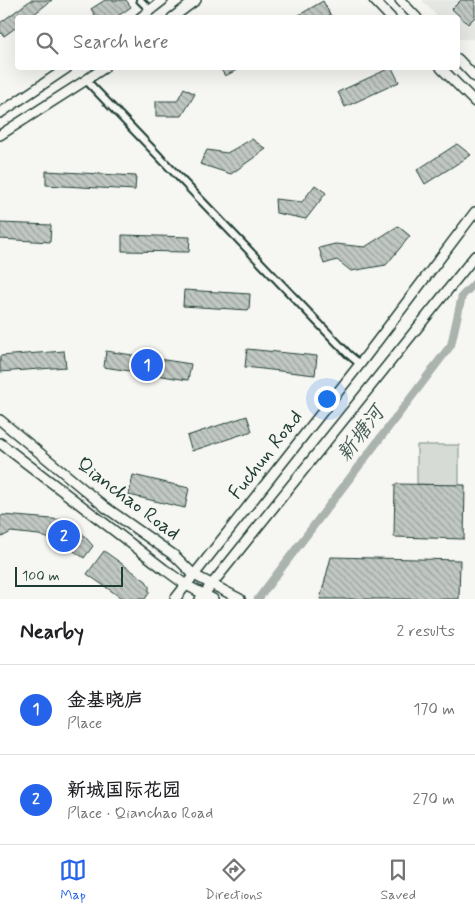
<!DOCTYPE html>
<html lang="en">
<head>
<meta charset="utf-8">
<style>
	:root { --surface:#fff; --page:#f2f2f2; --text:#202124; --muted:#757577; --line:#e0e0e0; --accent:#2563eb }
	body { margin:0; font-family:Mynerve,"LXGW WenKai TC",sans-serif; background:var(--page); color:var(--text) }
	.scale { position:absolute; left:15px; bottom:12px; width:108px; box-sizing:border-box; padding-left:5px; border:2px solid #1f3d34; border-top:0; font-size:14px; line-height:18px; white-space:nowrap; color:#1f3d34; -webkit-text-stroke:4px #f6f6f2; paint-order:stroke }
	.you { position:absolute; left:326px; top:398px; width:18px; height:18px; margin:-12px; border:4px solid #fff; border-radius:50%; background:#1a73e8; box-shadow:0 0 0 8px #1a73e833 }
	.badge { display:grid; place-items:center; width:32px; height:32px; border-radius:50%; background:var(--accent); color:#fff; font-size:16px; font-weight:700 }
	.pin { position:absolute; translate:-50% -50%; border:2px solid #fff; box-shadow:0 1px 5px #0006 }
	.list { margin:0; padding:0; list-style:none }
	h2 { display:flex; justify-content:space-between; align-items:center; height:65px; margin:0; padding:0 20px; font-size:21px }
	h2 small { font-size:16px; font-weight:400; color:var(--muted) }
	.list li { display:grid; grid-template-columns:32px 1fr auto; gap:15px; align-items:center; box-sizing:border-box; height:90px; padding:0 20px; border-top:1px solid var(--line) }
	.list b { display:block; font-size:19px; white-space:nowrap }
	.list p { margin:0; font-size:16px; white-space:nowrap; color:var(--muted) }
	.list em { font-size:16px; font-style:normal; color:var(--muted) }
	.icon { flex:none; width:28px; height:28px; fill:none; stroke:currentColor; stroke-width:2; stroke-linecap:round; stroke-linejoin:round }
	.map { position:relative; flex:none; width:475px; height:599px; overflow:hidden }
	.search { position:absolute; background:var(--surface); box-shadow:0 5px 20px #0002; left:15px; right:15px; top:15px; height:55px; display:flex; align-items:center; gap:12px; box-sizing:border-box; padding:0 18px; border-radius:5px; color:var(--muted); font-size:19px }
	.sheet { height:245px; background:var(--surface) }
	nav { display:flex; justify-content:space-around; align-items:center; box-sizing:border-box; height:70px; border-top:1px solid var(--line); background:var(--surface); font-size:14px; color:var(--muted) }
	nav a { display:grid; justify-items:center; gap:2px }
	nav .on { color:var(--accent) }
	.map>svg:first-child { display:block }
	.built { fill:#e6e8e4 }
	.grass { fill:#d6dbd6; stroke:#7a8c85 }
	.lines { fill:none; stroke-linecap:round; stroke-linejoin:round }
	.canal { stroke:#aab3ae; stroke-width:8 }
	.building { fill:url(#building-back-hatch); stroke:#1f3d34 }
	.minor-casing { stroke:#1f3d34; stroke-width:10 }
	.secondary-casing { stroke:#1f3d34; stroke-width:12 }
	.minor { stroke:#f6f6f2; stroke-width:6 }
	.secondary { stroke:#f6f6f2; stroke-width:9 }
	.labels { text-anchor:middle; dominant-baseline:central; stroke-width:4; stroke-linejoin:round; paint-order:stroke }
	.street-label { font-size:20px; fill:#1f3d34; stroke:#f6f6f2 }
	.water-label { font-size:21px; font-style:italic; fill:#425a52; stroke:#f6f6f2 }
</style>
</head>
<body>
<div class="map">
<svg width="475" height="599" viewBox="0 0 475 599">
	<defs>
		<pattern id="building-back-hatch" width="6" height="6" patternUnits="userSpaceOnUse" patternTransform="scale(1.25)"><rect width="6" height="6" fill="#c1c8c3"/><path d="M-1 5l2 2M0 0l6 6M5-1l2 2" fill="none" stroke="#9ca49f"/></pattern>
	</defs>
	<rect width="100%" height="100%" fill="#f6f6f2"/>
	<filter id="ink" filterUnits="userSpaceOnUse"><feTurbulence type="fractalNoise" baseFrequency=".02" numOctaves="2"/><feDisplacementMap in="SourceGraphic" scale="10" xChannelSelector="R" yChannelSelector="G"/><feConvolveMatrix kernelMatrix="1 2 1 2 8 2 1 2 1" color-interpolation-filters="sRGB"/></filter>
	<g filter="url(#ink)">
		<!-- built -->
		<path class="built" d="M422,0H475V39H458V18L438,17Z"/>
		<!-- grass -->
		<path class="grass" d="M417,445H459V485L417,484Z"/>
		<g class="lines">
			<!-- canal -->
			<path class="canal" d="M258,599L451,345L462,296L475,283"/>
		</g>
		<!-- building -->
		<path class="building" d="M31,0H52L29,18H18V26L4,36L0,32V23Z
			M105,0H126L131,7L115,18H97L91,9Z
			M461,0H475V17L468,24L452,9Z
			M323,1L332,18H294Z
			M220,68H241L225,76Z
			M390,68H392L399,82L345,107L338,92Z
			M184,88L195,94L182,116H156V101H177Z
			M252,139L266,149L231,174L200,164L207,150L227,153Z
			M457,144L471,155L425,184L417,170Z
			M46,171L136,176L135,190L46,185Z
			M315,185L326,193L306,219L276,213L275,199L302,202Z
			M0,223L51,225L50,242L0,239Z
			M398,226L410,236L386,265L351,271L337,260L324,264L319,248L335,244L365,247Z
			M122,235L190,237L189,252L122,251Z
			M184,290L250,294L249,310L183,306Z
			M247,349L317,356L315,375L245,367Z
			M64,351L66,367L0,372V356Z
			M106,351L191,364L188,380L104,367Z
			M247,416L252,431L192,451L187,436Z
			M133,475L189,488L185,508L129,495Z
			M395,484L465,485L464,539L394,537Z
			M3,515L64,520L80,531L93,546L84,558L64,544L39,535L11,532L0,538V517Z
			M104,551L146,581L149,586V593L145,599H123L87,574Z
			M331,557L460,560L459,599H320Z"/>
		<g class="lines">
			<defs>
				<path id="minor" d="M140,0L150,10
					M86,80L348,354L360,364"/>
				<path id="secondary" d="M374,0L391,18
					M400,0L417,18
					M140,18L163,0
					M172,18L196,0
					M458,59L475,77
					M441,68L475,102
					M0,113L67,68
					M0,135L86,80L104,68
					M0,420L105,507L175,556L194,575L240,599
					M0,443L164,569L186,585L213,599
					M175,599L360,364L475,212
					M200,599L475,256"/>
			</defs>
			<!-- minor casing -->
			<use href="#minor" class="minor-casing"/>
			<!-- secondary casing -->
			<use href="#secondary" class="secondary-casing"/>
			<!-- minor -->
			<use href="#minor" class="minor"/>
			<!-- secondary -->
			<use href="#secondary" class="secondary"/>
		</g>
	</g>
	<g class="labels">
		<!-- street labels -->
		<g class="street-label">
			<text transform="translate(266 455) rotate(-52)">Fuchun Road</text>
			<text transform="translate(128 499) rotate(37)">Qianchao Road</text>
		</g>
		<!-- water labels -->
		<g class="water-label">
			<text transform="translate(361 434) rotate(-53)">新塘河</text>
		</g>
	</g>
</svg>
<div class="scale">100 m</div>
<div class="you"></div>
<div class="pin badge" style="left:147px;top:365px">1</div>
<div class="pin badge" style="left:64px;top:536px">2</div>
<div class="search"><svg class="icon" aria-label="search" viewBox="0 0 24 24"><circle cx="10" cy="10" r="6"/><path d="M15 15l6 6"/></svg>Search here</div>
</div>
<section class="sheet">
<h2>Nearby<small>2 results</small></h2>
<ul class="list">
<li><span class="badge">1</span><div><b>金基晓庐</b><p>Place</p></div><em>170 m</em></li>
<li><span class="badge">2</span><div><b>新城国际花园</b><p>Place · Qianchao Road</p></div><em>270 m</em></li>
</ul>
</section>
<nav>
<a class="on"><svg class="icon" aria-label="map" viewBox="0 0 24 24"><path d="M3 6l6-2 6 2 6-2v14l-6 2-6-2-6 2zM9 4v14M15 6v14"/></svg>Map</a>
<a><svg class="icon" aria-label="directions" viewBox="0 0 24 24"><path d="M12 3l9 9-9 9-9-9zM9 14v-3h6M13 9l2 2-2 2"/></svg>Directions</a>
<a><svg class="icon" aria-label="saved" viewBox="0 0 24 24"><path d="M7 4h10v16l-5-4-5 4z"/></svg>Saved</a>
</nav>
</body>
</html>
